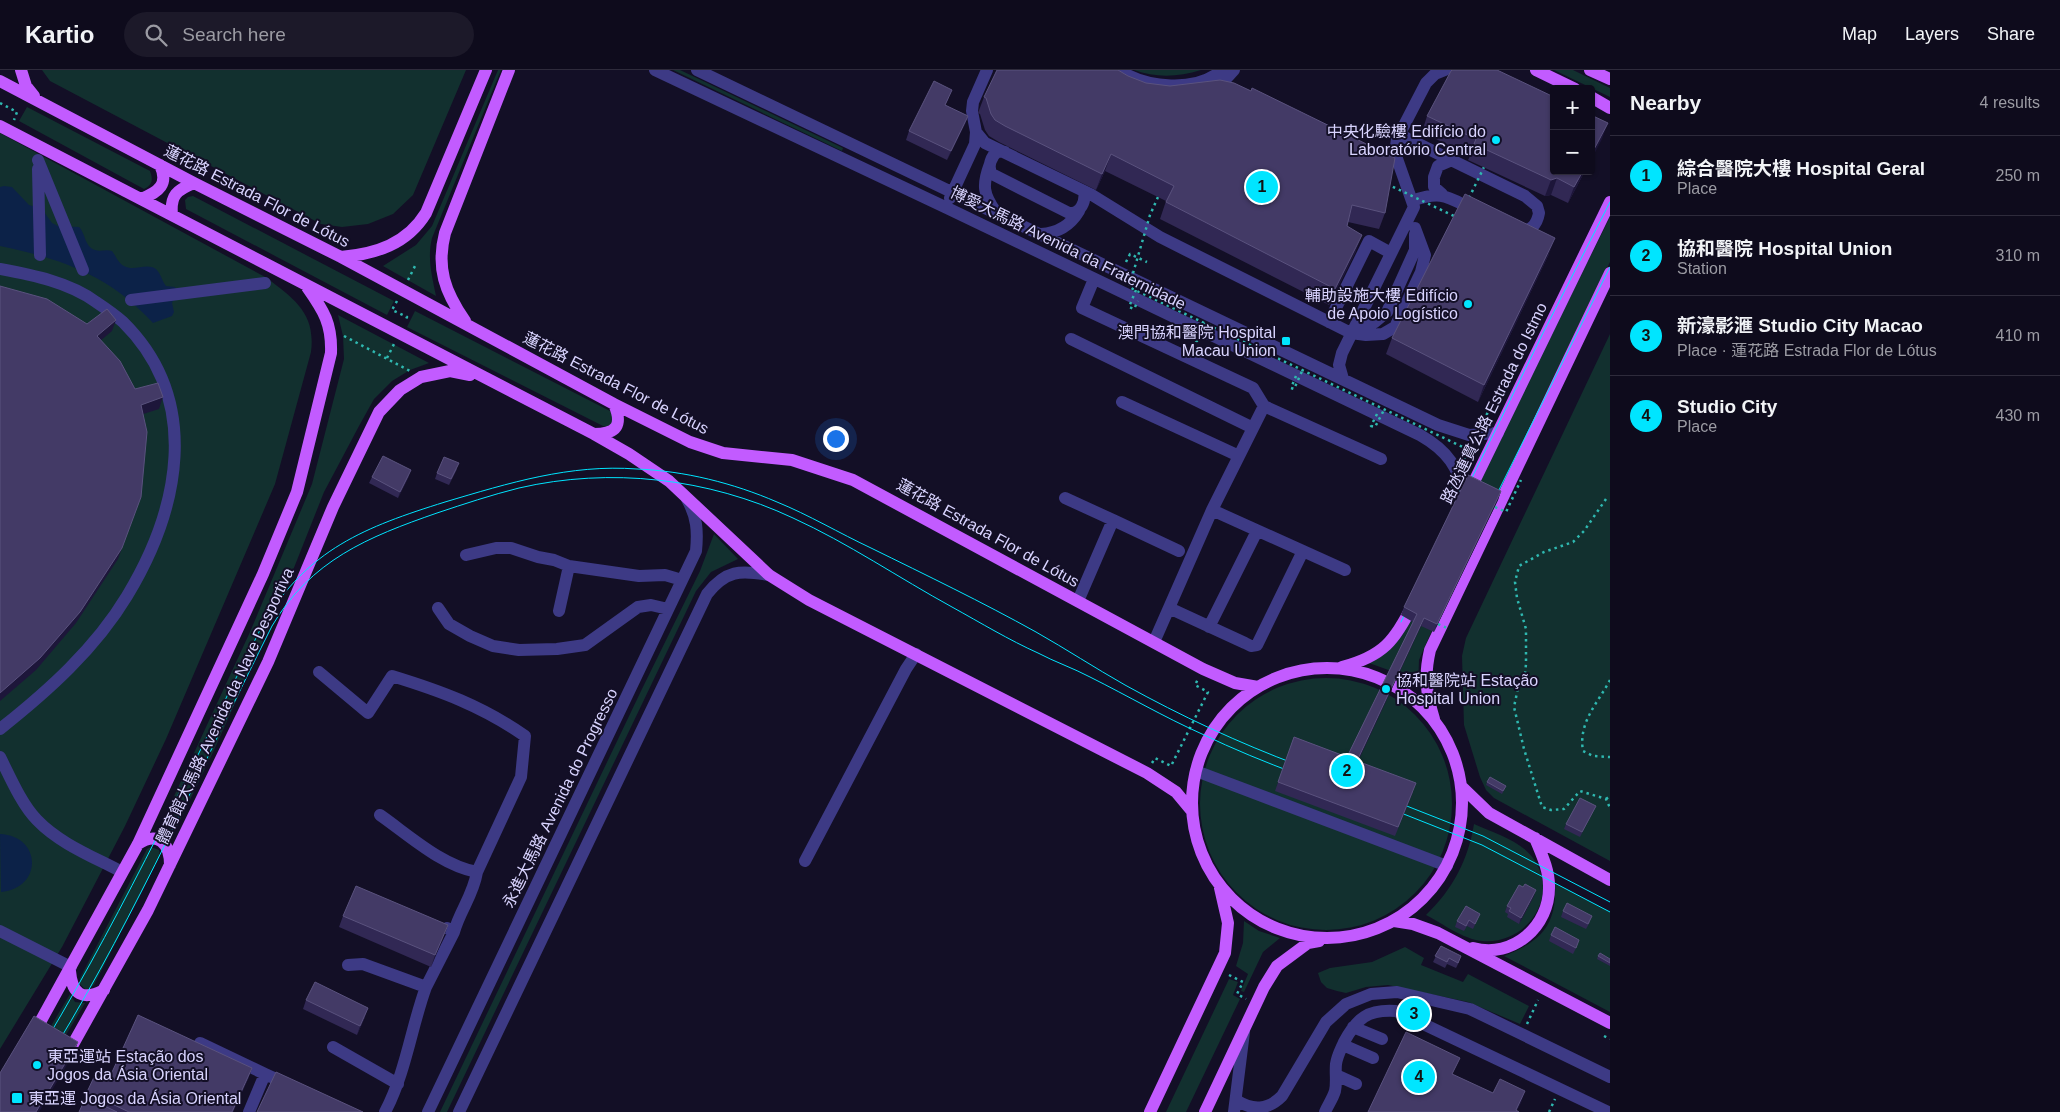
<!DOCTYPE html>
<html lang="en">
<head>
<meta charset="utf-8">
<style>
	:root { --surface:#0e0b1c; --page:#1c1929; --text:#f1f3f6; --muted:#9b9ba3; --line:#2e2b3b; --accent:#00e5ff }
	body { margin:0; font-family:Arial,"Noto Sans SC",sans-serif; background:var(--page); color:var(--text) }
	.controls { position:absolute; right:15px; top:15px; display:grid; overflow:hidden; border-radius:5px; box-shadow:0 1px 4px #0004 }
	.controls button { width:45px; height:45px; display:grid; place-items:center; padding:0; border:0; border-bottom:1px solid var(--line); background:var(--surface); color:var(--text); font:25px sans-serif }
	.you { position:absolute; left:835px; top:368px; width:18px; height:18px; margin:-12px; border:4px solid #fff; border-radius:50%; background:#1a73e8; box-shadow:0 0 0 8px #1a73e833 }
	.badge { display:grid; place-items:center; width:32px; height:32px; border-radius:50%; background:var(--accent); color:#111; font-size:16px; font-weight:700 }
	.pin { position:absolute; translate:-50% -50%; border:2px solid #fff; box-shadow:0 1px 5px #0006 }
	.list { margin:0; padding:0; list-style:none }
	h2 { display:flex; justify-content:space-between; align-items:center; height:65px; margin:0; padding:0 20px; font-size:21px }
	h2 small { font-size:16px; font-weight:400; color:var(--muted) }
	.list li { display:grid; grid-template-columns:32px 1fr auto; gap:15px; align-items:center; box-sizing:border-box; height:80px; padding:0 20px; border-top:1px solid var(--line) }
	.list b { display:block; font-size:19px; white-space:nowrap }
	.list p { margin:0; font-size:16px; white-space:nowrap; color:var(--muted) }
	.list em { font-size:16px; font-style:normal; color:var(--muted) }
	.icon { flex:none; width:28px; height:28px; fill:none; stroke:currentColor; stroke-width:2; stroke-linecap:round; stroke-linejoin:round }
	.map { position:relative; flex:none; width:1610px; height:1042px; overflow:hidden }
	header { display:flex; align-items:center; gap:30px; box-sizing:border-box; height:70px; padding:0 25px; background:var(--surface); border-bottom:1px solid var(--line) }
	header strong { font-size:24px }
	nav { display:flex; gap:28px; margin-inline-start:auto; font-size:18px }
	.search { width:350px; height:45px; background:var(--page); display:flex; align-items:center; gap:12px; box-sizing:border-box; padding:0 18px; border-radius:28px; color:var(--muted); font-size:19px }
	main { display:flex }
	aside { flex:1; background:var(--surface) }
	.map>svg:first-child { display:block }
	.green { fill:#12302f }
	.water { fill:#0c2248 }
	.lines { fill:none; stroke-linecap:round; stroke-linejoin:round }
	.path { stroke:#2fb8b0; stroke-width:2.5; stroke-dasharray:2.5 4; stroke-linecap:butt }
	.minor { stroke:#3d3a85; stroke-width:12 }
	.major { stroke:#c25bff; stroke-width:12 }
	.tram { stroke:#00e5ff; stroke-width:1 }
	.path-bridge { stroke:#2fb8b0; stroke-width:2.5; stroke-dasharray:2.5 4; stroke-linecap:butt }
	.wall { fill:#312854 }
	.shaded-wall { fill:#1d163a }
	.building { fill:#433a66; stroke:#5a527e }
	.poi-dot { fill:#00e5ff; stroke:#130f26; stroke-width:2 }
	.labels { text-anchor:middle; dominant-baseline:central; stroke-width:4; stroke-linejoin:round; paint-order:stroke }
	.poi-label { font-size:16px; fill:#d9d4ff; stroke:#130f26; text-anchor:end }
	.street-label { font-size:16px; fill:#d9d4ff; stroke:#130f26 }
</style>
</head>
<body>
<header>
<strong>Kartio</strong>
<div class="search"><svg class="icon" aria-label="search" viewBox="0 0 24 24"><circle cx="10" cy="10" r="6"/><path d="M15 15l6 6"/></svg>Search here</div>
<nav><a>Map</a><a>Layers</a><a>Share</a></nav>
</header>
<main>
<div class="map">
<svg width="1610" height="1042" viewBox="0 0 1610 1042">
	<rect width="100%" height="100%" fill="#130f26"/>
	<!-- green -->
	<path class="green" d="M42,0H466L413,125L393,144L368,154L342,157L321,154L50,11Z
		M498,0H501L432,168C427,188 432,206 436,226L383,196L416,175L432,156Z
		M673,0H680L843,78L842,81Z
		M1134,0H1201C1178,7 1156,8 1134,0Z
		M1554,0H1573L1610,18V27Z
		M27,37L150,101C153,109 153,115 144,119L19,51Z
		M0,63L267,208C294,229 316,243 311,282L275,414L166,669L125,756L62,877L0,979Z
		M193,126L394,231L387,245L186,139L185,130L188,127Z
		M1610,147V192L1429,567L1419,590L1418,619L1394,602L1369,593L1405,559Z
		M415,241L610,341L612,344V353L607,357L603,356L407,257Z
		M338,245L429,293L410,300L392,311L374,329L359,356L324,422L282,528L215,678L170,771L166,763L163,761L157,763L250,562L312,414L344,289L343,266Z
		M1610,264V791L1494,728L1486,720L1480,707L1464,655L1462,586L1466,568Z
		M714,464L738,489L711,502L696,521L447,1042H440L641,621L700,501Z
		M1200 734a126 126 0 1 1 252 0a126 126 0 1 1-252 0Z
		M1474,754C1493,763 1520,770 1533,788C1561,827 1526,875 1482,871C1463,869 1443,854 1426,845C1453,819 1468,790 1474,754Z
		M151,777L159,780L160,786L94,915L89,919H85L80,914V908L147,779Z
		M1555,813L1610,842V942L1504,886C1541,871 1557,856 1555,813Z
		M1244,851L1259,861L1280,868L1263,882L1244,922L1241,921L1248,904L1236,896L1243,873Z
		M1405,877L1424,888L1421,895L1463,912L1468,904L1529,936L1520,954L1468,932L1388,915L1366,917L1346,923L1337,921L1327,918L1321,912L1318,903L1330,898L1372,892Z
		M1229,909L1238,912L1233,925L1240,929L1186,1042H1166Z
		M70,924L75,932L85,933L20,1042H0Z"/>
	<!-- water -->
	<path class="water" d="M4,116L12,117L29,135L42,139L52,153L58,156L79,157C86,164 84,176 95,180C100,182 106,179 112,181C116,186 118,193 124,196C135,202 146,192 156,199C161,204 162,211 166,216L175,217L177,222L172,233L174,242L172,246L153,253C109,205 62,189 0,176V117Z
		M0,764C42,766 43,818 1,822Z"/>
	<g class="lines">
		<!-- path -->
		<path class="path" d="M0,33L17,42L14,50
			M1126,192L1130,184L1147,192
			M408,210L415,196
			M397,231L392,240L407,247L405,251
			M344,266L410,301
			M387,288L394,274
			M1489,340L1510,299L1515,302
			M1606,429L1584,461L1573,472L1544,482L1519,496L1515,512L1517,528L1526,559V594L1525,604L1518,618L1514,637L1524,679L1542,737L1551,740L1564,739L1580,721L1606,729L1610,738
			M1610,610C1598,633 1578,652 1583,681L1593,686L1610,687
			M1152,693L1155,688L1171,696L1208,622L1195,615L1198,609
			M1606,729L1610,726
			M1229,905L1243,912L1237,924L1246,929
			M1527,954L1538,930
			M1604,966L1610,969
			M1549,1042L1555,1029"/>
		<!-- minor -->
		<path class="minor" d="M655,0L947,138L1420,365C1448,381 1458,397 1466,428
			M697,0L1438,355L1469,365L1498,363
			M1119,0C1146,18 1196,23 1222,0
			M1208,18L1224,11L1234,0
			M976,62L985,73L1092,125L1160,167L1351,263L1366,265L1383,264L1395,257L1421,202L1425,185L1415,158
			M1400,65L1525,126L1537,136L1539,143C1537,155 1530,163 1517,160
			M1005,82L998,81C991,86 987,97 992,104L1069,143C1081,144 1086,131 1084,121
			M38,90L83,200
			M990,94C982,115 983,124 996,142
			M38,99L40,185
			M1442,124L1434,117V107L1438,96L1452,90
			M950,128L975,74L976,62L972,41L973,32L987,0
			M1412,131C1442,120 1447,127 1474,140
			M1041,164C1058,163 1070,156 1079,141
			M0,199C32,205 69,212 96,232C105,238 115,245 123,252C203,331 179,440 127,526C95,579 48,621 0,659
			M1094,209L1082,238L1253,318L1264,336L1381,389
			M131,230L265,213
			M1329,252L1369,171L1391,183
			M1351,263L1375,252L1387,242L1415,180V164
			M1071,269L1253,358
			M1343,309L1339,295L1342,283L1414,137L1395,83L1397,69L1426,13L1435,4L1445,0
			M1122,332L1239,386
			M1065,428L1113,450
			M1212,440L1264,336
			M466,485L496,478H511L538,487L554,490L569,496L639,506L665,505L682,510
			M1078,531L1113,450L1179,481
			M438,538L449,554L470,566L493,576L519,580L557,579L585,575L638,537L651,535L668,539
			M1169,538L1245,573L1251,576L1257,575L1303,481
			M559,541L569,496
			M1209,557L1257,461
			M1154,572L1212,440L1345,500
			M319,602L368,643L392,606C441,621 482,636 525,666L521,707L477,802
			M0,687C10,707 22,735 37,750C60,774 94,787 122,802
			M1196,701L1447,796
			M380,745C410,766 441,795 477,802C473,826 460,840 454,862
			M805,791L906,599L916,584
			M0,861L71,897
			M348,895L363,894L426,917C411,958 406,1002 385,1042
			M426,917L454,862L447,858
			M1353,957L1382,969
			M200,973L265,1004
			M1343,975L1373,988
			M333,977L398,1014
			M1336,1005L1356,1014
			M1236,1030C1253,1041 1268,1040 1282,1026L1326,952L1346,934L1371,924L1397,922L1470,939L1610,1007
			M249,1042L265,1004L287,1014
			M428,1042L696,481C698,461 697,447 687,429
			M459,1042L707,524C726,500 740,500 769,505
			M1234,1042L1244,962
			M1325,1042C1328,1035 1333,1028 1335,1021C1337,1012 1335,1003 1336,994C1337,986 1341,979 1344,972C1357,948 1368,939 1396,941L1608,1042"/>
		<!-- major -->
		<path class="major" d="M21,0L26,16L34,26
			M1536,0L1575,19
			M1590,0L1610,9
			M0,11L194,113L341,187L614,334L690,372L723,383L792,390L853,410L1203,599L1235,613L1258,617
			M1591,27L1610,38
			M0,56L594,364L629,384L669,411L769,505L809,530L1147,703L1176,722L1191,740
			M141,129C159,122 169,114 160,95
			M172,145C170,125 177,120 194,113
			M341,187C376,184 407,174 426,143L486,0
			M465,251C445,222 436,198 445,163L509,0
			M594,364C617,364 623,355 614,334
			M1469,422L1610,132
			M1342,597C1383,586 1395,571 1413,534
			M1192 733a135 135 0 1 1 270 0a135 135 0 1 1-270 0Z
			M1434,649C1426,623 1424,606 1430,580L1610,203
			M1461,716L1489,743L1610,810
			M138,774C158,761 170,773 170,795
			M1394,851L1413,854L1438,863L1610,953
			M1473,878C1513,889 1550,856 1549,816C1549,799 1541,783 1535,768
			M70,901C72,925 83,931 104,920
			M33,965L138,774L263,504L297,422L331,283C332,254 324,241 307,217
			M67,985L148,840L268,592L333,437L379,342L400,320L421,307L450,301L470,305
			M1150,1042L1225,883L1228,853L1220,818
			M1205,1042L1264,917L1277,896L1308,873L1319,871"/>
		<!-- tram -->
		<path class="tram" d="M1466,420L1543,263L1610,132
			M1493,432L1610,197
			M1401,552L1410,534
			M1394,731L1483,766L1610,832
			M1391,739L1482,775L1610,842
			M47,969C127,835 193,693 263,554C308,479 365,457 445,432C509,413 570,394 637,399C685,401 733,413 777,432C809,445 839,463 871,478C926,505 982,532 1036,562C1066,579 1095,598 1125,615C1181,646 1239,673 1298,695
			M56,976C138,841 201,697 272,556C311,490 368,467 437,443C464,434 491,425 519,418C610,397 708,408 793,448C848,473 899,508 952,537C981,553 1009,570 1038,583C1055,592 1073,598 1090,607C1128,626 1164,647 1202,664C1233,679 1265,692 1297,704"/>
		<!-- path-bridge -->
		<path class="path-bridge" d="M1387,114L1456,147
			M1158,127L1150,145L1129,217L1469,380L1451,417L1461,421
			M1469,128L1484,97
			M1136,220L1129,237L1134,239L1138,231
			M1198,259L1194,270L1197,271L1205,253
			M1296,306L1291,318L1294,319L1303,299
			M1377,344L1371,356L1375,357L1385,338
			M1469,380L1489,340
			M1495,437L1506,442L1521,410
			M1438,554L1449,559"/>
	</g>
	<!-- wall -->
	<path class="wall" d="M1128,6L1385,143L1379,159L1348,152L1347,156L1356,181L1329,235L1160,149L1166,131L1105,101L1096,120L999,72L989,66L985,60L980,44L978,43L984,27Z
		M949,28L945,35L968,46L965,54L947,90L906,70L909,61Z
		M1427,46L1554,101H1585L1568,133L1551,125L1545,126L1468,90L1470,86L1422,62Z
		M1549,184L1478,332L1386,284L1392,268Z
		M457,399L449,415L435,409L437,403Z
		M409,406L398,428L369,413L372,407Z
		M1501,421L1498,430L1434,562L1421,556L1358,691L1413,722L1395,766L1275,721L1294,667L1347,687L1413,552L1401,545L1404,537Z
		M1487,712L1506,716L1502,724L1486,715Z
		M1596,736L1593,742L1580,767L1564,759L1566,754Z
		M1523,817L1534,826L1519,854L1507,847L1508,844L1505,842L1507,836Z
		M1563,841L1590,852L1586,859L1561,847Z
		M1480,844L1473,859L1467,856L1464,861L1455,857L1457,851Z
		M343,846L448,855L431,897L339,857Z
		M1551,865L1577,876L1573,884L1549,871Z
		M1441,876L1459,892L1456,898L1447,894L1445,898L1433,892Z
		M1598,886L1610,889V896L1597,889Z
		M306,930L365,947L357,965L303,939Z
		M252,998L248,1009L233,1042H79L87,1022L108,1011Z"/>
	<!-- shaded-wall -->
	<path class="shaded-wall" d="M968,46L965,54L947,90L951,81Z
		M1608,53L1602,69L1591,90V85Z
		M1111,84L1105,101L1096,120L1102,104Z
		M1583,101H1585L1568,133L1574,117Z
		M1557,108L1551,125L1545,126L1551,110Z
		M1362,165L1356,181L1329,235L1335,219Z
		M1555,168L1549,184L1478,332L1484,315Z
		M116,250L112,261L93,277L97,266Z
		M163,327L159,339L137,346L141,335Z
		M411,400L409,406L398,428L400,422Z
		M1501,421L1498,430L1434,562L1437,554Z
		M122,478L118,489L76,553L36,600L0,631V623Z
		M1424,548L1421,556L1354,700L1357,691Z
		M1536,820L1534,826L1519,854L1521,848Z
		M448,855L444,867L431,897L435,885Z
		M368,938L365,947L357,965L360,956Z
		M78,972L74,983L39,1042H36Z
		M252,998L248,1009L233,1042H232Z
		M1525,1021L1521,1033L1516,1042H1515Z"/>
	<!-- building -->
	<path class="building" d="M997,0H1118L1128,6L1146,13L1170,16L1220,10L1234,13L1251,21L1252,18L1395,88L1385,143L1352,135L1347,156L1362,165L1335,219L1166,132L1174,116L1111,84L1102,104L1005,56L995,50L991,44L986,28L984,27Z
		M1452,0H1497L1554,27V101H1583L1574,117L1557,108L1551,110L1547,108L1474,74L1476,69L1427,46L1451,1Z
		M934,11L952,20L945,35L968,46L951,81L909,61Z
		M1591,45L1608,53L1591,85Z
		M1465,124L1555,168L1484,315L1392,268Z
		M0,216L47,229L87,254L107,239L116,250L97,266L120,291L135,319L158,313L163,327L141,335L147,362L141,427L122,478L80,542L40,588L0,623Z
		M383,386L411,400L400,422L372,407Z
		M444,387L459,393L451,409L437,403Z
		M1468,405L1501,421L1437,554L1424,548L1357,691L1416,713L1398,757L1278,712L1294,667L1347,687L1417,544L1404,537Z
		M1490,707L1506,716L1503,721L1487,712Z
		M1580,728L1596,736L1582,762L1566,754Z
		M1525,814L1536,820L1521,848L1509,841L1511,838L1507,836L1519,815L1523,817Z
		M356,816L448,855L435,885L343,846Z
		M1567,833L1592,846L1588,854L1563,841Z
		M1466,836L1480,844L1475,854L1469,850L1466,856L1457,851Z
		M1555,857L1579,870L1576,878L1551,865Z
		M1441,876L1461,886L1458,893L1449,888L1447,892L1435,886Z
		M1600,883L1610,889V893L1598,886Z
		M315,912L368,938L360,956L306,930Z
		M138,945L252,998L232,1042H129L87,1022L95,1005L108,1011Z
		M34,946L78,972L36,1042H0V1003Z
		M1406,962L1460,988L1452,1004L1493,1023L1500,1009L1525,1021L1516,1040L1519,1042H1368Z
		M276,1002L363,1042H257Z
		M86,1027L117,1042H79Z"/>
	<!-- markers -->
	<g class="poi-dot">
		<circle cx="1496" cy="70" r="5"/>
		<circle cx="1468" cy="234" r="5"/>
		<rect x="1281" y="266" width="10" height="10" rx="2.5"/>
		<circle cx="1386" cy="619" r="5"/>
		<circle cx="37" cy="995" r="5"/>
		<rect x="11" y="1022" width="12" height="12" rx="2.5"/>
	</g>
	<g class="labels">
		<!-- poi labels -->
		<g class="poi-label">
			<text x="1486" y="61">中央化驗樓 Edifício do<tspan x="1486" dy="18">Laboratório Central</tspan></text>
			<text x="1458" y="225">輔助設施大樓 Edifício<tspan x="1458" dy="18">de Apoio Logístico</tspan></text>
			<text x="1276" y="262">澳門協和醫院 Hospital<tspan x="1276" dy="18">Macau Union</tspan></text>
			<text x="1396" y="610" text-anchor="start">協和醫院站 Estação<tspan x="1396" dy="18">Hospital Union</tspan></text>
			<text x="47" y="986" text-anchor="start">東亞運站 Estação dos<tspan x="47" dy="18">Jogos da Ásia Oriental</tspan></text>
			<text x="28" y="1028" text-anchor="start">東亞運 Jogos da Ásia Oriental</text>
		</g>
		<!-- street labels -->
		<g class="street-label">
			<text transform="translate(257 126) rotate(27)">蓮花路 Estrada Flor de Lótus</text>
			<text transform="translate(1068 178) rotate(26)">博愛大馬路 Avenida da Fraternidade</text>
			<text transform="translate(616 313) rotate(27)">蓮花路 Estrada Flor de Lótus</text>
			<text transform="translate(1494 333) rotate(-64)">路氹連貫公路 Estrada do Istmo</text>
			<text transform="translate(988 463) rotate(29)">蓮花路 Estrada Flor de Lótus</text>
			<text transform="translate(225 636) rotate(-65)">體育館大馬路 Avenida da Nave Desportiva</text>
			<text transform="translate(560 728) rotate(-64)">永進大馬路 Avenida do Progresso</text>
		</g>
	</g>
</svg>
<div class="controls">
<button>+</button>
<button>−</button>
</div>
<div class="you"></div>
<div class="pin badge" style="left:1262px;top:117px">1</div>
<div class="pin badge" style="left:1347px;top:701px">2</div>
<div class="pin badge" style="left:1414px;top:944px">3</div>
<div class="pin badge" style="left:1419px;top:1007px">4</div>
</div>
<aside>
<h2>Nearby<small>4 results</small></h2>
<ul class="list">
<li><span class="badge">1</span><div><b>綜合醫院大樓 Hospital Geral</b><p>Place</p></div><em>250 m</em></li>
<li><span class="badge">2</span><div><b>協和醫院 Hospital Union</b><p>Station</p></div><em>310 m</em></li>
<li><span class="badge">3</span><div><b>新濠影滙 Studio City Macao</b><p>Place · 蓮花路 Estrada Flor de Lótus</p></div><em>410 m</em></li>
<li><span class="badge">4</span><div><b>Studio City</b><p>Place</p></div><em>430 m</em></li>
</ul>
</aside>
</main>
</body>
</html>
